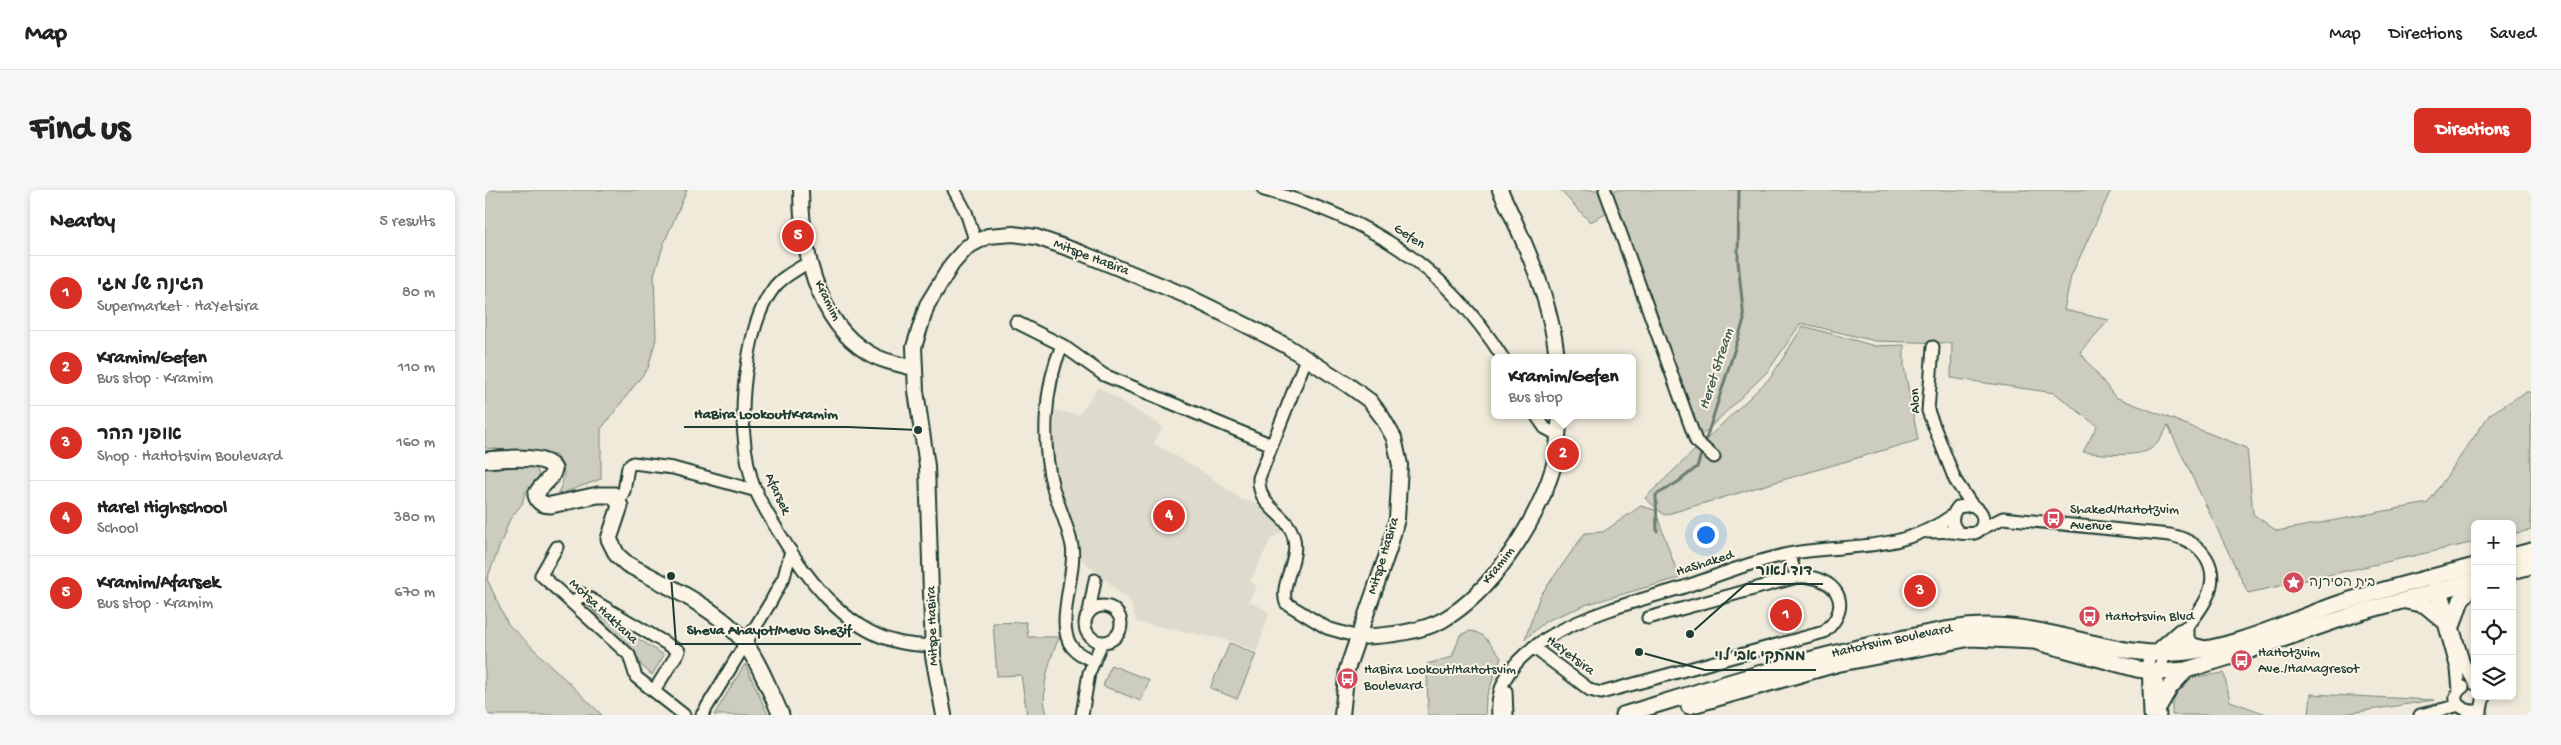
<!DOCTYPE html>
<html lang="en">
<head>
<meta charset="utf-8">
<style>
	:root { --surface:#fff; --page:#f6f6f6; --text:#222; --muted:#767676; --line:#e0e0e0; --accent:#d93025 }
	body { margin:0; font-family:"Gochi Hand","Playpen Sans Hebrew",sans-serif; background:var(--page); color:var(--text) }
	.controls { position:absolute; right:15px; bottom:15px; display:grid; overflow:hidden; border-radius:8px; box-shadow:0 2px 8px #0003 }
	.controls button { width:45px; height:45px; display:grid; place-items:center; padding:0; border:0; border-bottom:1px solid var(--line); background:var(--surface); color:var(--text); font:25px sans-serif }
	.you { position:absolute; left:1220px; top:344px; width:18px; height:18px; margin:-12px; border:4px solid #fff; border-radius:50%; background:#1a73e8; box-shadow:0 0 0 8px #1a73e833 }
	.badge { display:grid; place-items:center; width:32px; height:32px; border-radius:50%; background:var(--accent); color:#fff; font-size:16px; font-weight:700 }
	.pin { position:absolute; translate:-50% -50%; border:2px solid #fff; box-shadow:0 1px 5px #0006 }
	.popup { position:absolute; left:1006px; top:164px; width:145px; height:65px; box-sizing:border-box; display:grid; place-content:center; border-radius:8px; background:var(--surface); filter:drop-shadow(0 1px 4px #0005); font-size:16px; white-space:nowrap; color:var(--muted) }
	.popup b { font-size:19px; color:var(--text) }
	.popup::after { content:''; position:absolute; left:50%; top:100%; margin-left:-10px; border:10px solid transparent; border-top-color:var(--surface) }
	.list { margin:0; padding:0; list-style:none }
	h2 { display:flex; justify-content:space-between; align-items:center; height:65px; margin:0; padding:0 20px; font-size:21px }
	h2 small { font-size:16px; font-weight:400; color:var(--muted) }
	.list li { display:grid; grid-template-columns:32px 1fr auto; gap:15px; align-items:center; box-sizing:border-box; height:75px; padding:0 20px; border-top:1px solid var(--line) }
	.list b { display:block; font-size:19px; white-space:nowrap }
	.list p { margin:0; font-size:16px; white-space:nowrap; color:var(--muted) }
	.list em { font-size:16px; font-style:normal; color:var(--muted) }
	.icon { flex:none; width:28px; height:28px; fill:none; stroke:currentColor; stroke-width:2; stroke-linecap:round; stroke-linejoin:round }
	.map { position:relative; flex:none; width:2046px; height:525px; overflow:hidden; border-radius:8px }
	header { display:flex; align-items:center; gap:30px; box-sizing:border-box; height:70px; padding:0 25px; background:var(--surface); border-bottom:1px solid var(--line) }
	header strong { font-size:24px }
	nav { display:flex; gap:28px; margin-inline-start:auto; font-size:18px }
	.intro { display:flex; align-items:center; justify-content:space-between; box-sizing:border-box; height:120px; padding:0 30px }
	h1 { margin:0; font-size:35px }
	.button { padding:12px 22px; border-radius:8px; background:var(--accent); color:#fff; font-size:18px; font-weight:700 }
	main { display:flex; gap:30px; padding:0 30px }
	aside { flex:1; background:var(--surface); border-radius:8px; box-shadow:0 2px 8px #0003 }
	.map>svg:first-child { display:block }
	.built { fill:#dedbcc }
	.green { fill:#cccdbf; stroke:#76857a }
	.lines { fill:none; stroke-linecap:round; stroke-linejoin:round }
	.stream { stroke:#6c7d71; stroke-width:3 }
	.minor-casing { stroke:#1f3d34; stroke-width:15 }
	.tertiary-casing { stroke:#1f3d34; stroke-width:18 }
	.secondary-casing { stroke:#1f3d34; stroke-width:19 }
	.minor { stroke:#fcf5e5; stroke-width:11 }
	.tertiary { stroke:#fcf5e5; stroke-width:14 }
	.secondary { stroke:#fcf5e5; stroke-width:15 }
	.labels { text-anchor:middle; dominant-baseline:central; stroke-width:4; stroke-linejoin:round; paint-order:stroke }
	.street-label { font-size:14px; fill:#1f3d34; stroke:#fcf5e5 }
	.poi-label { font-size:14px; fill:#1f3d34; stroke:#fcf5e5; text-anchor:start }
	.water-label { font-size:15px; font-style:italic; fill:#455d53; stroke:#fcf5e5 }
	.leader { fill:none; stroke:#1f3d34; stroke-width:2 }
	.callout-dot { fill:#1f3d34; stroke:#fcf5e5; stroke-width:2 }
	.callout-label { font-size:15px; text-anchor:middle; font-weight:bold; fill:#1f3d34; stroke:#fcf5e5; stroke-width:4; stroke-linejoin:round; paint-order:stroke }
</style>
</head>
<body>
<header>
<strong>Map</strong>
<nav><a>Map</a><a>Directions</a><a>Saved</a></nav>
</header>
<div class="intro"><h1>Find us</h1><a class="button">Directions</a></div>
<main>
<aside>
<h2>Nearby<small>5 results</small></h2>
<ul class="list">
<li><span class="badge">1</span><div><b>הגינה של מגי</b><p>Supermarket · HaYetsira</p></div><em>80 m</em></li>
<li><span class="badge">2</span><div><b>Kramim/Gefen</b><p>Bus stop · Kramim</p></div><em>110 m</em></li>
<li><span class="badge">3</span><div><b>אופני ההר</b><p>Shop · HaHotsvim Boulevard</p></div><em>160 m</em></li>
<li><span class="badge">4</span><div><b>Harel Highschool</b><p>School</p></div><em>380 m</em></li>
<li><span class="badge">5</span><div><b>Kramim/Afarsek</b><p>Bus stop · Kramim</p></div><em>670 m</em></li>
</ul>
</aside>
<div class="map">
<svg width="2046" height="525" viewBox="0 0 2046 525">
	<rect width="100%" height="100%" fill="#efeada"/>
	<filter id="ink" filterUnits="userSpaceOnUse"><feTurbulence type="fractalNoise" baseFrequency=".02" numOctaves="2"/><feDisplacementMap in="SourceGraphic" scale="10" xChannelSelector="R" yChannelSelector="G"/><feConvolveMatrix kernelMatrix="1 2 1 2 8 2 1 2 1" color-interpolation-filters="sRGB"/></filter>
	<g filter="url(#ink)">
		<!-- built -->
		<path class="built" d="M613,197L678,237L668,253L712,278L757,310L770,312L799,340L786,349L765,391L772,396L764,411L784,422L772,462L743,450L651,432L646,412L592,365L568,266L570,220L594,225Z"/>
		<!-- green -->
		<path class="green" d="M0,0H202L179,53L169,85L171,149L163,178L116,239V289L72,305C80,289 83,278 70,265L0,258Z
			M1075,0H1626L1586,86L1579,120L1624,130L1595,162L1630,207L1762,258L1768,324L1792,341L1943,313L2005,224L2041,202H2046V340L2027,344V334H1990V352L1763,403L1683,236C1678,244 1675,252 1667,258C1655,268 1614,264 1598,262L1612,236L1570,203L1466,188L1467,153L1390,151L1316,133L1283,181L1212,250L1125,22L1105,32Z
			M1318,136L1390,156L1419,155V176L1433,250L1179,325L1160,308L1286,187Z
			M45,275L53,281L54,287L40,302L37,314L25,329L2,389L23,434L117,525H0V276Z
			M1156,316L1170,320L1194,388L1103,414L1061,431L1040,449L1055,406L1100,343L1118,342Z
			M107,420L179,465L167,485L156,475L151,464Z
			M541,432L543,447H575C565,464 553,508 563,525H542L536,485L512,486L508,433Z
			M984,441C1000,442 1007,456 1016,468L1001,508L1000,525H943L942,474L967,467L975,445Z
			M745,453L771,464L752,509L725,498Z
			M260,474L283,525H229Z
			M626,475L664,490L656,511L618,496Z
			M1739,483L1745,511L1784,525H1687V506L1702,488Z
			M1826,504L1949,510L1852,525H1824Z"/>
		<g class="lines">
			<!-- stream -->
			<path class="stream" d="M1172,341L1171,305L1193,292L1212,277L1259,130L1253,71L1254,0"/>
			<defs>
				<path id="minor" d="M469,0L481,22L491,53
					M779,0C884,28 959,75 1018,168
					M1120,0L1211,251L1229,267
					M324,72C312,80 296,87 288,99C273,119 267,146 263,170C256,209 256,252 267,291C272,308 284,326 293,341C319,385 357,437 409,451C422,455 434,455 447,456
					M531,132L577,155L619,185L787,255
					M577,155C559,198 556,253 568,298C574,317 583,336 587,356C592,383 569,435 587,457C592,464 601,467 609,472
					M1448,157L1443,221L1470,290L1487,315
					M821,169L774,288C773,319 800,321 808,345C816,368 794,394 801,413L842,438L873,447
					M1051,225L1060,238L1073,245
					M134,311L139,301L143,277L148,273L188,278L272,301
					M1494,340L1518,328L1685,345C1700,348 1714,355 1722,369C1743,407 1690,443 1677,472C1670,487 1673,509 1675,525
					M1443,342C1451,342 1459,341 1467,342C1479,343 1497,349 1498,330C1498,323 1493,318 1487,315L1473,317C1465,326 1466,336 1475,343
					M72,357L56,385L144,465L151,487L199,525
					M1304,365L1312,387
					M1950,394V401L1972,479L1974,500
					M1959,406L1979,474L1990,494
					M88,414L97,404L194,461L169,501
					M600 434a18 18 0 1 1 36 0a18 18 0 1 1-36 0Z
					M604,422L610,390
					M1048,457L1105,500L1116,503L1339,442C1371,415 1350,384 1312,387L1163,428
					M1978,497C1960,510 1979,525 1996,520L1999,506
					M1021,501L1022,525
					M217,525L285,413L299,387L306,361
					M597,525L604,483L617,452
					M1013,525C1006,444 1141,415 1199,397C1237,384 1276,368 1315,362C1372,354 1418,361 1468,325
					M1665,525L1663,472L1667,464L1694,440
					M1935,525L1971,516"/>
				<path id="tertiary" d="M316,0C316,55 331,131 382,162C396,171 413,174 429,178
					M1015,0C1040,52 1066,110 1072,168
					M873,447C900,446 934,443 958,430C1007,402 1052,331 1068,278C1073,262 1073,242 1075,225
					M459,525L448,466L442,276L431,201L429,157L442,115L467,74L482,57L503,46L528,44L551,47L594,62L702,106L757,133L800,155L863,195L885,211L897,227L909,248L915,275L912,329L904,359L862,479L857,525"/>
				<g id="secondary">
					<path d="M0,270C16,269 61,263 69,279C67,291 55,294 51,305C53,313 59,315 66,315L113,305H129L135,316L124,349L132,365L142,374C175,392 231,418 255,447C273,469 284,499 296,525"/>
					<path d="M2027,366L2046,361"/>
					<path d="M2027,381L2046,376"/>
					<path d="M1921,411L1940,415L1958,430"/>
					<path d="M1968,434L1976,410L1990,393"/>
					<path d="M1701,439V450L1708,456L1720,459"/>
					<path d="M1204,516L1351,474L1486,448L1549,451L1652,479L1674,482L1701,480L1757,463L1876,422L1990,391"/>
					<path d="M1674,516L1685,497L1701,480"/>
					<path id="s1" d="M1138,525C1230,497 1321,467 1415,449C1444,443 1473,436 1502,436C1571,435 1633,471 1702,462C1755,456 1804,431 1853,414C1898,399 1944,388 1990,376"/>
				</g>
			</defs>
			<!-- minor casing -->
			<use href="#minor" class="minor-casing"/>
			<!-- tertiary casing -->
			<use href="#tertiary" class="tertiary-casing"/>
			<!-- secondary casing -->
			<use href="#secondary" class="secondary-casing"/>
			<!-- minor -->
			<use href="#minor" class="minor"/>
			<!-- tertiary -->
			<use href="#tertiary" class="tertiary"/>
			<!-- secondary -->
			<use href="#secondary" class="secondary"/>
		</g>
	</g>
	<!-- icons -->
	<defs>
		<symbol id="bus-disc" viewBox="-11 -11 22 22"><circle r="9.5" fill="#d1495b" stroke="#fcf5e5"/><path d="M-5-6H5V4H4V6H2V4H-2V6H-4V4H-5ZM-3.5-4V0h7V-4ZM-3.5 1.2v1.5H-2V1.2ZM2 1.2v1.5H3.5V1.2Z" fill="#fff"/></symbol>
		<symbol id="sight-disc" viewBox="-11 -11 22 22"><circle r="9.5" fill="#d1495b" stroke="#fcf5e5"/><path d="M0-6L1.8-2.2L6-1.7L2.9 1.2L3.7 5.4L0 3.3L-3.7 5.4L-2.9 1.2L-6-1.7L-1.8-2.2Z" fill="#fff"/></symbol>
	</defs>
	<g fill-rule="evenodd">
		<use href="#bus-disc" x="1556" y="316" width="25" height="25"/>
		<use href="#sight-disc" x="1796" y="380" width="25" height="25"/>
		<use href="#bus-disc" x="1592" y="414" width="25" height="25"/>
		<use href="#bus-disc" x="1744" y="458" width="25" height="25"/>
		<use href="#bus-disc" x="850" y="476" width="25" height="25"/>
	</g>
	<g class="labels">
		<!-- street labels -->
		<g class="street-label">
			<text transform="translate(924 47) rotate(33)">Gefen</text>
			<text transform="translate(606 68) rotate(21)">Mitspe HaBira</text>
			<text transform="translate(342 111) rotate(63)">Kramim</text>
			<text transform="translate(1431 211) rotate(-92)">Alon</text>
			<text transform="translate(292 304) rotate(65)">Afarsek</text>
			<text transform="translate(899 366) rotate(-73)">Mitspe HaBira</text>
			<text transform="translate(1220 374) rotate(-18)">HaShaked</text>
			<text transform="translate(1014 376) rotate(-52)">Kramim</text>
			<text transform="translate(118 422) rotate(43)">Motsa Haktana</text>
			<text transform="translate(448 436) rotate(-92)">Mitspe HaBira</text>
			<text stroke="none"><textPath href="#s1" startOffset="279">HaHotsvim Boulevard</textPath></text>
			<text transform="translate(1085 466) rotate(37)">HaYetsira</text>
		</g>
		<!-- poi labels -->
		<g class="poi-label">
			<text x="1585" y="320">Shaked/HaHotzvim<tspan x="1585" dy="16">Avenue</tspan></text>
			<text x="1824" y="393">בית הסירנה</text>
			<text x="1620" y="427">HaHotsvim Blvd</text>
			<text x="1773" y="463">HaHotzvim<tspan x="1773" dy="16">Ave./HaMagresot</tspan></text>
			<text x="879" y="480">HaBira Lookout/HaHotsvim<tspan x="879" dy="16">Boulevard</tspan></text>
		</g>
		<!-- water labels -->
		<g class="water-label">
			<text transform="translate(1232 179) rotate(-72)">Heret Stream</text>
		</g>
	</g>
	<!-- callouts -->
	<path class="leader" d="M433 240L363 237H199M1205 444L1261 394H1338M186 386L191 454H376M1154 462L1220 480H1331"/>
	<g class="callout-dot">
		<circle cx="433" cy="240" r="5"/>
		<circle cx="1205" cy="444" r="5"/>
		<circle cx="186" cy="386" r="5"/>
		<circle cx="1154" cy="462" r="5"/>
	</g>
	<g class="callout-label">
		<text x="281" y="228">HaBira Lookout/Kramim</text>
		<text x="1299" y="385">דוד לאור</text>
		<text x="284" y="444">Sheva Ahayot/Mevo Shezif</text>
		<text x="1275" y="470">ממתקי אבי לוי</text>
	</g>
</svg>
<div class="controls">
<button>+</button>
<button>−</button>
<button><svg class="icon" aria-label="locate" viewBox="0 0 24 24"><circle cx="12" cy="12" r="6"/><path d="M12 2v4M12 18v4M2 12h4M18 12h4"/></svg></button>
<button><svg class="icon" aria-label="layers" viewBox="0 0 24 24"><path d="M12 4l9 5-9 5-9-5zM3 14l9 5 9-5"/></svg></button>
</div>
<div class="you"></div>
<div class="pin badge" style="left:1301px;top:425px">1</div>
<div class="pin badge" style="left:1078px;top:264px">2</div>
<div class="popup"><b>Kramim/Gefen</b>Bus stop</div>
<div class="pin badge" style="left:1435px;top:401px">3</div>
<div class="pin badge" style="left:684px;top:326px">4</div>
<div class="pin badge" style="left:313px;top:46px">5</div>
</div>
</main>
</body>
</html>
